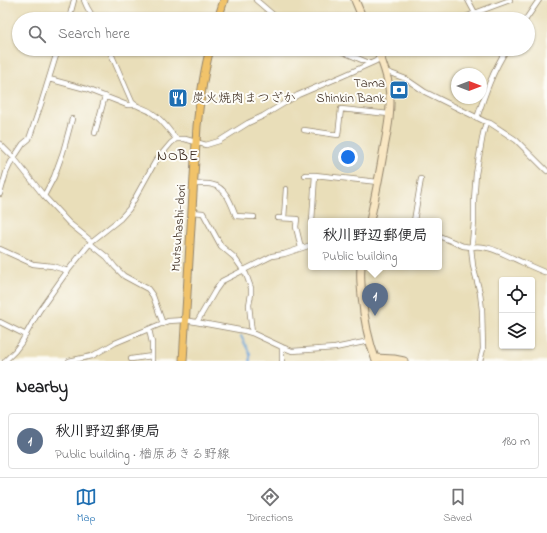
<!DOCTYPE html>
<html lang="en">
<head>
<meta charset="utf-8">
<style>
	:root { --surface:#fff; --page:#f2f2f2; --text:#202124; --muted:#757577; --line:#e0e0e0; --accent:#1f6fb2 }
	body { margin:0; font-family:"Indie Flower","Klee One",sans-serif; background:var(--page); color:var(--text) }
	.controls { position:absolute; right:12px; bottom:12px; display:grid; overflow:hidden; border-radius:4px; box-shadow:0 1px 3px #0004 }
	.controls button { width:36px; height:36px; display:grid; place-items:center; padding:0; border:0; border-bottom:1px solid var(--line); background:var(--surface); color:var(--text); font:20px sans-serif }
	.compass { position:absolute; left:451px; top:68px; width:36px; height:36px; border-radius:50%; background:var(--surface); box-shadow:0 1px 3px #0004; rotate:90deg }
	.you { position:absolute; left:348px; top:157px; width:14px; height:14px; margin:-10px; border:3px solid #fff; border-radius:50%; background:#1a73e8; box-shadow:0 0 0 6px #1a73e833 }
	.badge { display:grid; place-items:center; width:26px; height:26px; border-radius:50%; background:var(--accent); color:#fff; font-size:13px; font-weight:700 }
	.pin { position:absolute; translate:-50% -33px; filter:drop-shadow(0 1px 2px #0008) }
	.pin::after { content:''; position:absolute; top:21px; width:14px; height:12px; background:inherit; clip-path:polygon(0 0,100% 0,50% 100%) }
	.popup { position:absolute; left:308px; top:218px; width:134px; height:52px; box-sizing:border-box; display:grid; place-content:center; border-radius:4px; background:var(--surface); filter:drop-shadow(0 1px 3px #0005); font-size:13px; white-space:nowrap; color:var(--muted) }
	.popup b { font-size:15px; color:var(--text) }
	.popup::after { content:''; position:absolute; left:50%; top:100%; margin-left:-8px; border:8px solid transparent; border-top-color:var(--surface) }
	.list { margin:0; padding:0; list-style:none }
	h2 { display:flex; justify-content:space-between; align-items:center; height:52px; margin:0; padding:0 16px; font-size:17px }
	h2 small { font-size:13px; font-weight:400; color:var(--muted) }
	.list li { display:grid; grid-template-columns:26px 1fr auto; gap:12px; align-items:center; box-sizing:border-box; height:56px; margin:0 8px 8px; padding:0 8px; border:1px solid var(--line); border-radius:4px }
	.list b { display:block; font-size:15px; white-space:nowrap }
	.list p { margin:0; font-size:13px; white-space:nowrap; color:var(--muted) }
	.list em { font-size:13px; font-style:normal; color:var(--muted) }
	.icon { flex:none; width:22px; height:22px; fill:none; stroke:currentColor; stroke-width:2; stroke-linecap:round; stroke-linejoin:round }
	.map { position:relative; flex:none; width:547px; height:361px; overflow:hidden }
	.search { position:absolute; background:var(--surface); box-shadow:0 1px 3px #0004; left:12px; right:12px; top:12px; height:44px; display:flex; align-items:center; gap:10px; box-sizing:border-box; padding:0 14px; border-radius:22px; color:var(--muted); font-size:15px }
	.sheet { height:116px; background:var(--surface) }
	nav { display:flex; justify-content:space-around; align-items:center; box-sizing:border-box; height:56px; border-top:1px solid var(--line); background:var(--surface); font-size:11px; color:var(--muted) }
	nav a { display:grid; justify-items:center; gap:2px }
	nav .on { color:var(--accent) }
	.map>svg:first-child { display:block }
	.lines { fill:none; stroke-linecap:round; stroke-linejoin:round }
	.stream { stroke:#65a1d6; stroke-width:2 }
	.street-casing { stroke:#92846c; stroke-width:6 }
	.secondary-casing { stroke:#92846c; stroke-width:9 }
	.primary-casing { stroke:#92846c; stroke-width:9 }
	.street { stroke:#fff; stroke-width:4.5 }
	.secondary { stroke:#f9e7c3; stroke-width:7 }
	.primary { stroke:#f1c36a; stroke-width:7 }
	.labels { text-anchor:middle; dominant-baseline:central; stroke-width:4; stroke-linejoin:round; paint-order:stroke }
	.poi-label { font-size:13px; fill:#3b2a1e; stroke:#fdfcf7; text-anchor:end }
	.street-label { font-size:13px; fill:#3b2a1e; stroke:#fdfcf7 }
	.quarter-label { font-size:15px; letter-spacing:1px; fill:#3b2a1e; stroke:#fdfcf7 }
</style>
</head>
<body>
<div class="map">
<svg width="547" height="361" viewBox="0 0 547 361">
	<rect width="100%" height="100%" fill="#fdfcf7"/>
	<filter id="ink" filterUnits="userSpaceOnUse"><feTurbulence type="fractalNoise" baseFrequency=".025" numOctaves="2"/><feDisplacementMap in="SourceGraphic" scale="8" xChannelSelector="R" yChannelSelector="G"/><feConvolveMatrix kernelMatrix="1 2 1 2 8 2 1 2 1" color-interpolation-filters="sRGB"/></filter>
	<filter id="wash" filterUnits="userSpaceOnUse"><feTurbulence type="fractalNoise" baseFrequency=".012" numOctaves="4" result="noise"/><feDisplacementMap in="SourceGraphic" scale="16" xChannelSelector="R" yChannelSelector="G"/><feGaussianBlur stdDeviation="0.9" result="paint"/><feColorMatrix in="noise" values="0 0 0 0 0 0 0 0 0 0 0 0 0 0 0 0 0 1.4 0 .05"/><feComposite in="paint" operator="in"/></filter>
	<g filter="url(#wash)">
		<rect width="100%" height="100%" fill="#e9deb9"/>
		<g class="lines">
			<!-- stream -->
			<path class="stream" d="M241,336L250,354V361"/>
		</g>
	</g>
	<g filter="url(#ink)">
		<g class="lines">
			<defs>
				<path id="street" d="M84,0L87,7L94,19
					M256,0L278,19
					M468,0L475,13
					M69,19L74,0
					M461,19L475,13L510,0
					M526,19L539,0
					M109,49L132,102C138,108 146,108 152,113C162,119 169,130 176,139
					M336,49L369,63
					M385,71L406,79L425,92L486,122
					M49,79L86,89L127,105H135
					M477,118C485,94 493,70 507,49
					M304,130L338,135L341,109L389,114
					M95,133L105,96
					M0,144L14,158L44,196L69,223L90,240L92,245L107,257L115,267L124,276L148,289L153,296L163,324
					M547,171L516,140L490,123L486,122L483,134L476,174L474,200V222L472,244L471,247C487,244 501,253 515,259C526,264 536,269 547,273
					M305,175H315
					M194,184C200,184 207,183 213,185C226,187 232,206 236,216L254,217
					M0,194L6,173L11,162L23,144L29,139L41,104L58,49
					M44,196L54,177L63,152L72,119
					M192,212L203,213L221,246L234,257L246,274L251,288V294L249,305L252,333
					M278,218L297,219L296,227L301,248
					M284,218L286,189
					M312,221L315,175L378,182
					M414,221L421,179
					M439,236L463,246L471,247L473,266L480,293L482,310L483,349L480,361
					M0,249L33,264L52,266L68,271
					M0,322L26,335
					M197,322L215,291L222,281L272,256L284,254L311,245
					M149,329L152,343V361
					M282,347V361
					M131,359L152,356
					M5,361L15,351L21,343L39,311L66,273L91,242L120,219L129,209L155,162L171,143L176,139H185L206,145L219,141L248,123L263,116L298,95L345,75L376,61L380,57L395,49
					M69,361L92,356L115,343L168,321L185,320L245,331L252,333L282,347L292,351L335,348L369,341"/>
				<path id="secondary" d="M355,0L363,19
					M370,221C375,197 380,173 384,148C388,128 392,107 389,87C387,74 382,61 377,49
					M361,267C360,277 361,286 362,296C364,318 368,340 376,361
					M375,358L394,359L404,361"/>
				<path id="primary" d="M218,19L224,0
					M183,361L197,126C200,100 203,74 210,49"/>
			</defs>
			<!-- street casing -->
			<use href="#street" class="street-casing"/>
			<!-- secondary casing -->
			<use href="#secondary" class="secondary-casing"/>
			<!-- primary casing -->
			<use href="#primary" class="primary-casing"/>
			<!-- street -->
			<use href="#street" class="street"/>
			<!-- secondary -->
			<use href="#secondary" class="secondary"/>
			<!-- primary -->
			<use href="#primary" class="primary"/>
		</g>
	</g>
	<!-- icons -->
	<defs>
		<symbol id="bank-square" viewBox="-11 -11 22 22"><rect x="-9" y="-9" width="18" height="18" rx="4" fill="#1f6fb2" stroke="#fdfcf7"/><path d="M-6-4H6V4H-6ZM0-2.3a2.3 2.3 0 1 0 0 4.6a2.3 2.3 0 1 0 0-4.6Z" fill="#fff"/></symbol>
		<symbol id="restaurant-square" viewBox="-11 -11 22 22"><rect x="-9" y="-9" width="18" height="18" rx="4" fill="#1f6fb2" stroke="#fdfcf7"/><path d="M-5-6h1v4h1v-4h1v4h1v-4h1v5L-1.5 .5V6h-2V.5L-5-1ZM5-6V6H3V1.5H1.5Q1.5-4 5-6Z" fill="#fff"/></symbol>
	</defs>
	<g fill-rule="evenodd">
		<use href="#bank-square" x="388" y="79" width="22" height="22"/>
		<use href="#restaurant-square" x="167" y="87" width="22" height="22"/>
	</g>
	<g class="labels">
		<!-- poi labels -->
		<g class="poi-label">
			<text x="385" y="83">Tama<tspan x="385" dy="15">Shinkin Bank</tspan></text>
			<text x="192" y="98" text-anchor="start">炭火焼肉まつざか</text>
		</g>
		<!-- street labels -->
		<g class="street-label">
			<text transform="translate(179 228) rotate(-86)">Mutsuhashi-dori</text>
		</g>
		<!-- quarter labels -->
		<g class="quarter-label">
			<text x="178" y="156">NOBE</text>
		</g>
	</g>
</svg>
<div class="controls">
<button><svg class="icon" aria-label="locate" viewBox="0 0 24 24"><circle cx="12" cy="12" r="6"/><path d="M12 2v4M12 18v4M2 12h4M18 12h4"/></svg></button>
<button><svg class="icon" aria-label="layers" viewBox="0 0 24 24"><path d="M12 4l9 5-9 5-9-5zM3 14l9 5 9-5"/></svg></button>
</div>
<svg class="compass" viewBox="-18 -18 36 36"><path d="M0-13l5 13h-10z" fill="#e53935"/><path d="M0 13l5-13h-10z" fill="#757577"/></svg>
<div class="you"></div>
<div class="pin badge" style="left:375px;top:316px;background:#5c6f8a">1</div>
<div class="popup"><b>秋川野辺郵便局</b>Public building</div>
<div class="search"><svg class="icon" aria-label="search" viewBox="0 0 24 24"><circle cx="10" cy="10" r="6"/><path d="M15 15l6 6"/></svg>Search here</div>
</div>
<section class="sheet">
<h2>Nearby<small></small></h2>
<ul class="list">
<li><span class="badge" style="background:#5c6f8a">1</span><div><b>秋川野辺郵便局</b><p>Public building · 楢原あきる野線</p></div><em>180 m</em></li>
</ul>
</section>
<nav>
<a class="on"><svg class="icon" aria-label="map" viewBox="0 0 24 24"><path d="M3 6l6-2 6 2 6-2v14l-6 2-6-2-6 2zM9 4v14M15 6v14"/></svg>Map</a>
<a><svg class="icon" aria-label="directions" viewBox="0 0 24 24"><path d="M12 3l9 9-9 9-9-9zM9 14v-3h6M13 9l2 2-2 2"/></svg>Directions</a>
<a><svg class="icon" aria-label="saved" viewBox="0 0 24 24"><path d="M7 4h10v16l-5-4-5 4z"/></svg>Saved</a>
</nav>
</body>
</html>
